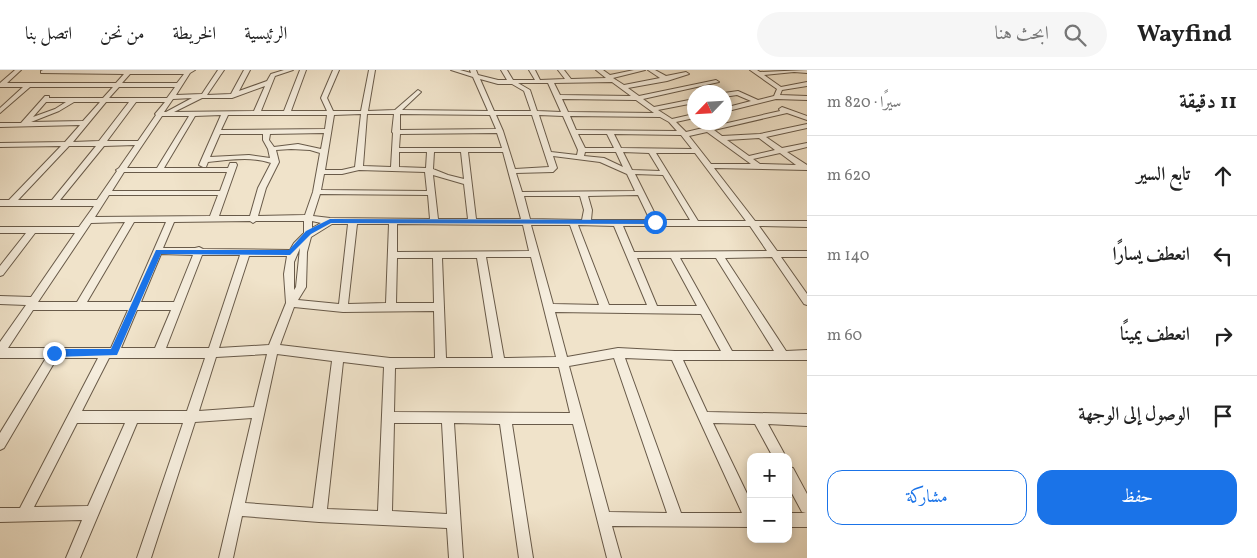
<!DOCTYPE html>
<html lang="ar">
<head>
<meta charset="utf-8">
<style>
	:root { --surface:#fff; --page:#f6f6f6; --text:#222; --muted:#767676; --line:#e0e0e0; --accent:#1a73e8 }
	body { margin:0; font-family:Vollkorn,Amiri,serif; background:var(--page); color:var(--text); direction:rtl }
	.controls { position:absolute; right:15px; bottom:15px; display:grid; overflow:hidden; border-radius:10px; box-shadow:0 2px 8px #0003 }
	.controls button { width:45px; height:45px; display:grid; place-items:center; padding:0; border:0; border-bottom:1px solid var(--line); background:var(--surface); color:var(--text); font:25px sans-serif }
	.compass { position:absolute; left:687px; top:15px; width:45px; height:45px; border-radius:50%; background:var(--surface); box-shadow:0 2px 8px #0003; rotate:245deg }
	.stop { position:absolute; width:15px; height:15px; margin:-11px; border:4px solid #1a73e8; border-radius:50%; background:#fff }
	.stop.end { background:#1a73e8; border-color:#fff; box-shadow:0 1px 5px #0008 }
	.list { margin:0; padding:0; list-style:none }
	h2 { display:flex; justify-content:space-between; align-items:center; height:65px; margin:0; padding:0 20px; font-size:21px }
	h2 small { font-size:16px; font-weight:400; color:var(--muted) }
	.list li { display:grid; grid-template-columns:32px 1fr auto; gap:15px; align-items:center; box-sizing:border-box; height:80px; padding:0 20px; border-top:1px solid var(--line) }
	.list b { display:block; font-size:19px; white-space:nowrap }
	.list em { font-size:16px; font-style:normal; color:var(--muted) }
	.actions { display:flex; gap:10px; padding:15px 20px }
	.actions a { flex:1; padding:11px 0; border:1px solid var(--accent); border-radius:15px; text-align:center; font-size:18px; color:var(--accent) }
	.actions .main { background:var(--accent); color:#fff }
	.icon { flex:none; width:28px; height:28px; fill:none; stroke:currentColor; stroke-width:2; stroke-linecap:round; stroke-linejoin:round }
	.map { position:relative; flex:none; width:807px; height:488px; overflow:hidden; direction:ltr }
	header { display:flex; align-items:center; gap:30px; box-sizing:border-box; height:70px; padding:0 25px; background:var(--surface); border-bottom:1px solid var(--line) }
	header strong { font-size:24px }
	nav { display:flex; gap:28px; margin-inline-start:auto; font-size:18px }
	.search { width:350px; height:45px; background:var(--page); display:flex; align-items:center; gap:12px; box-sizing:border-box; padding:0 18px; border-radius:28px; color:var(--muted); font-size:19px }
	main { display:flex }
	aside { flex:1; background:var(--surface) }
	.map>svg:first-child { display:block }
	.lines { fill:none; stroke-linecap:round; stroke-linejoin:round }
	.minor-casing { stroke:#685a49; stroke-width:2 }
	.minor { fill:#f5eddd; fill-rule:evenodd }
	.route { fill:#1a73e8 }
</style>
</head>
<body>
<header>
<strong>Wayfind</strong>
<div class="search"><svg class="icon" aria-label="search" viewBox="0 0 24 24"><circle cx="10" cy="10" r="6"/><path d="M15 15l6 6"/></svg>ابحث هنا</div>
<nav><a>الرئيسية</a><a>الخريطة</a><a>من نحن</a><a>اتصل بنا</a></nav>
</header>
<main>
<aside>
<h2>11 دقيقة<small>سيرًا · 820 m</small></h2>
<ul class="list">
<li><svg class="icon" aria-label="ahead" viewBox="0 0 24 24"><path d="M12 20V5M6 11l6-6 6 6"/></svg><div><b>تابع السير</b></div><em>620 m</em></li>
<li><svg class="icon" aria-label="left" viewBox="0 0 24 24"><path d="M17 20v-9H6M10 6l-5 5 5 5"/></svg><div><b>انعطف يسارًا</b></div><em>140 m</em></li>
<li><svg class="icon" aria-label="right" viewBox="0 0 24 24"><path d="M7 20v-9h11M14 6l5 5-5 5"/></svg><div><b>انعطف يمينًا</b></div><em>60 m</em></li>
<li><svg class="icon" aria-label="arrive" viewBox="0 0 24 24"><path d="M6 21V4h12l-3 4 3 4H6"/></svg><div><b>الوصول إلى الوجهة</b></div></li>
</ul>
<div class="actions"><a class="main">حفظ</a><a>مشاركة</a></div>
</aside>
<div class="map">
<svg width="807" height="488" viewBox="0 0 807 488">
	<rect width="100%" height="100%" fill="#f0e3ca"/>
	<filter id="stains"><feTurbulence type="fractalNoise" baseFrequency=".004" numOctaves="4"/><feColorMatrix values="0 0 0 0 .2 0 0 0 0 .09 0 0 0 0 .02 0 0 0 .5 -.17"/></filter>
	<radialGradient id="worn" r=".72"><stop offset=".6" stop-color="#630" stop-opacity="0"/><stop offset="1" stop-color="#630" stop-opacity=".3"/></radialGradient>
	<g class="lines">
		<defs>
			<path id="minor" d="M15,0H21L7,13H116L124,4L41,3V1L43,0H195L190,3L176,25L202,24L218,0H224L207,25L231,24L244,0H250L239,21L267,11L271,4L284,0H293L275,6L261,41H284L300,0H306L291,41H327L321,28L333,0H339L327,28L333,41H361L369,0H375L368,41L395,40L418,20L421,22L420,23L402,40L488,41L473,7L451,0H460L471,3L470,0H476L478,5L498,10H507L501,0H507L513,10H535L529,0H535L540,10L565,9L558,0H564L571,9L606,8L596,0H603L610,5L634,0H645L613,8L624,15L660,8L648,0H655L666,6L686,2L689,4L667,11L628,18L639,26L716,10L719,12L643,29L654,37L694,29V33L658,40L672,49L694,44V48L676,52L686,62L703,58L696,52H704L710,57L780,41L779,39L782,37L807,46V50L787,43L714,60L722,66L760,64L807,54V58L766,67L782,78L807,73V77L787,82L807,95V100L714,98L755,151H807V157L759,156L777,181H807V187H781L807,224V235L804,234L772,187L725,188L786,281L807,280V290H683L707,342L807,344V356L768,354L786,387H773L755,354L713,353L751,432V457L612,456L621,488H607L573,354H512L533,488H519L500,354L454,353L463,488H449L447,458L319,452L242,446L233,488H219L252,348L195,352L151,488H137L183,353H137L80,488H66L82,450L0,452V438H20L98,288H57L4,378L0,380V363L46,288H0V272L26,235L0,234V226L31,227L75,163H35L3,205L0,206V196L26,163H0V157H79L94,136H0V130H9L61,76L0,77V73L65,72L80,55L0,57V53H21L45,26H49V28H103L113,17H30L0,43V38L23,17H0V13ZM130,4H184L177,13H122ZM480,9L498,14H512L524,21L531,41H494ZM612,12L631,26L560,25L554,13ZM518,13H548L561,42L537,41L530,20ZM265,16L254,41L174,42L202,28H232ZM119,17H175L167,28H109ZM192,28L166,42H164L173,29ZM562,29L636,30L654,43L568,42ZM46,32H66L55,39L33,47ZM74,32H100L83,51L31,52L59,41ZM106,32H129L99,71L73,72ZM136,32H165L155,44L156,45L138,71H107ZM361,44L355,97L342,100H325L334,45ZM367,44H394L392,62L393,63L391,97L363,96ZM400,44L490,45L496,59L400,60ZM221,45L199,95L203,97H206L208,92C229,90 251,86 271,93L258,118L250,146H219L237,95L236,93H230L228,98H164L195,46ZM228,45H327L325,59L221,60ZM496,45H532L549,97L515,99L503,61ZM539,45L563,46L578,80L577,85L551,82ZM162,46H189L157,98H127ZM570,46L660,47L669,52L677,61L576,60ZM707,62L751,94H711L689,66ZM324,63L321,79L298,74L274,77L269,70L270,64ZM497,63L502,78H399L400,64ZM220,64H263V70L268,79L270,88L249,85L210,87ZM578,64H607L614,78H585ZM614,64L681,65L692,79L621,78ZM759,68L775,80L749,86L727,70ZM135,75L119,98L116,100L117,101L97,130H60L104,76ZM69,76H96L52,130H18ZM291,79L310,80L320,83L313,122L305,145L258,146L266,118L279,92L276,80ZM399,82H427L426,98L399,97ZM434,82H461L464,109L448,105L433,99ZM468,82H503L521,149H476ZM585,82H616L623,97L604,88L584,86ZM623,82L649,83L660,101L632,100ZM656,83H695L746,151H698ZM780,83L796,95L760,94L753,89ZM553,86L600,92L627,104L635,121L522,122L516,103L553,102L557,98ZM359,100L425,102L427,121L321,120L324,104H342ZM124,102H227L220,121H112ZM635,104L663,105L690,150H658ZM433,105L464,114L468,149H438ZM320,124L428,125L430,149L330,148L313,146ZM109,125H218L210,146L95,147ZM638,125L650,150H591L592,140L588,126ZM524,126H580L584,140L582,150L530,149ZM250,151L253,153L256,151H304V163L294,173L290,180L203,179L199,177L195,178H163L174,152ZM312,151L321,153L312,158ZM125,152L77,232H38L91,153ZM134,152H166L131,232H87ZM332,154H348L339,234L298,230L306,217L307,182L311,167ZM357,154H389L386,233L348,234ZM397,154L523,155L529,181L397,182ZM531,155H570L599,235L553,234ZM578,155L614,156L647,235H609ZM623,156H750L767,181L634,182ZM300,178L296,217L294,220V192ZM161,184L193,185L174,232H141ZM202,185H240L209,278H166ZM249,186H287L284,204L286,233L269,275L219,278ZM486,187H531L556,287L504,288ZM397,188H433L434,233H396ZM442,188H477L493,288H446ZM637,188H671L697,236H657ZM680,188H716L774,281H732ZM294,237L343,242L434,241L435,288H390L280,275ZM33,240H128L111,278H8ZM137,240H171L155,278H121ZM555,242L701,244L721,281H675L618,278L567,287ZM267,284L254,337L199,341L216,287ZM277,284L332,291L313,438L245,433ZM109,288H205L187,341H82ZM614,288L667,443L609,442L569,296ZM625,288L672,290L742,443H681ZM343,292L384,297L378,441L327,439ZM440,297H559L570,343L394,342L395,298ZM77,353H125L88,436L34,437ZM394,353H442L447,444L392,441Z
				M750,0H757L760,2L807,0V3L794,2L764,5L781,17L807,12V16L782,20L780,25L807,26V30L776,29L724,42V38L751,31L737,25L724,27V23L738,21L758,30L774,26L777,19Z
				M788,397L793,398L807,424V457H788V443H806L802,442L788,416Z"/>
		</defs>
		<!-- minor casing -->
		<use href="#minor" class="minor-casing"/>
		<!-- minor -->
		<use href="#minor" class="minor"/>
	</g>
	<!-- route -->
	<path class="route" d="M330,149L655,150L658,152L655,154L331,153L311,164L290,185L161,184L117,285L54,287L49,283L54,279H111L156,180H289L306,161Z"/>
	<rect width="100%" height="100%" filter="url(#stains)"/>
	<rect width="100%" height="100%" fill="url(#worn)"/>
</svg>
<div class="controls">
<button>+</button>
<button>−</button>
</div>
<svg class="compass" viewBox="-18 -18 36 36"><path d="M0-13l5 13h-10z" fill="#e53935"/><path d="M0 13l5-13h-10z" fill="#767676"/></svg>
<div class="stop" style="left:655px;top:152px"></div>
<div class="stop end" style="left:54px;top:283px"></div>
</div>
</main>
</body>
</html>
